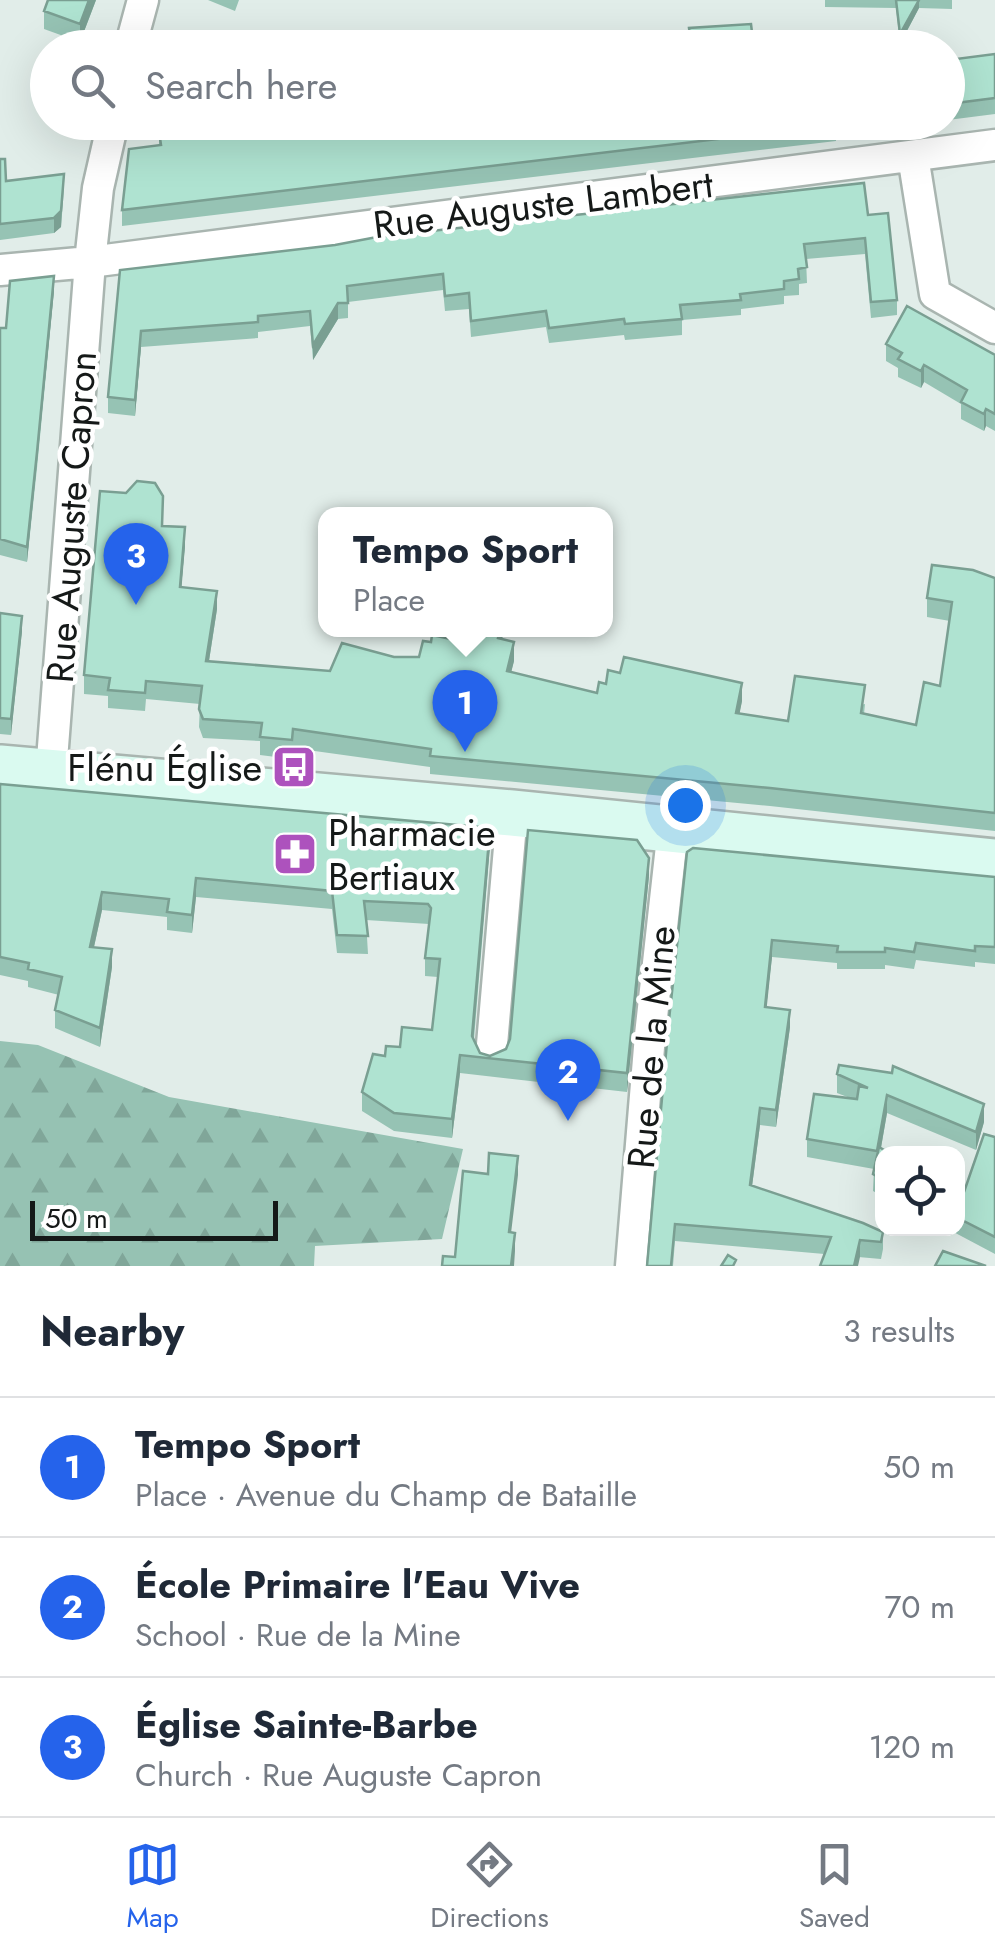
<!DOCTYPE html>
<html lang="en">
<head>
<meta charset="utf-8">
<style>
	:root { --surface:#fff; --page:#f2f2f3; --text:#1f2937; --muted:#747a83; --line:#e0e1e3; --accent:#2563eb }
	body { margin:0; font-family:Jost,sans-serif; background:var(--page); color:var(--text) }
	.controls { position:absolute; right:30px; bottom:30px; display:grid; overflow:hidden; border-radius:20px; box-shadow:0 10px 40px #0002 }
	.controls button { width:90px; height:90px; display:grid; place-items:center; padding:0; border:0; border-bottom:2px solid var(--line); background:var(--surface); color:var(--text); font:50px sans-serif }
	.scale { position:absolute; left:30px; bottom:25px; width:248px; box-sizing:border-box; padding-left:10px; border:5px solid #151918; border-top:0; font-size:28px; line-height:35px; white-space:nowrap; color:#151918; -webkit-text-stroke:8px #fff; paint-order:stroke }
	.you { position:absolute; left:685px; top:805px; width:35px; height:35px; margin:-25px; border:8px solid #fff; border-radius:50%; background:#1a73e8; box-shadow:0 0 0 15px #1a73e833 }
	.badge { display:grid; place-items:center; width:65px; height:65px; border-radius:50%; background:var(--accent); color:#fff; font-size:32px; font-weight:700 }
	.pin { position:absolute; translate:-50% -82px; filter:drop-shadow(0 2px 5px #0008) }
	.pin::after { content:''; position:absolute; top:52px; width:35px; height:30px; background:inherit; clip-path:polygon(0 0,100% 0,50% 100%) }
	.popup { position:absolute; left:318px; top:507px; width:295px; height:130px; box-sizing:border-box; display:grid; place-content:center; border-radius:20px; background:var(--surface); filter:drop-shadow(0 2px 8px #0005); font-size:32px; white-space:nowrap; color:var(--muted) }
	.popup b { font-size:38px; color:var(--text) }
	.popup::after { content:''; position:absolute; left:50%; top:100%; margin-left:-20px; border:20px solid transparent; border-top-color:var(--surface) }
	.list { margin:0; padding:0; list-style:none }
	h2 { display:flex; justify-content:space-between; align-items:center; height:130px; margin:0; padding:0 40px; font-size:42px }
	h2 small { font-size:32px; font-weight:400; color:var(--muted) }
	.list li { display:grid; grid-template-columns:65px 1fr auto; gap:30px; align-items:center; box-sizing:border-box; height:140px; padding:0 40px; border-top:2px solid var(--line) }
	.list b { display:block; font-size:38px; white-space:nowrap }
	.list p { margin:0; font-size:32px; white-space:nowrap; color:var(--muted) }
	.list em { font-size:32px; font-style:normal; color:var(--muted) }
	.icon { flex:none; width:55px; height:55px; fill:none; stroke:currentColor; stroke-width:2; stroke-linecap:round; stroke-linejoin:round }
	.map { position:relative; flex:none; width:995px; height:1266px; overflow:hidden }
	.search { position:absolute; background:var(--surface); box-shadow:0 10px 40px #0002; left:30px; right:30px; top:30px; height:110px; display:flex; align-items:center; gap:25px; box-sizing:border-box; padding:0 35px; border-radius:55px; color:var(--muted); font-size:38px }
	.sheet { height:550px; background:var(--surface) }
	nav { display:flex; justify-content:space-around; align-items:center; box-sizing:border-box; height:140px; border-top:2px solid var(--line); background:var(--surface); font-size:28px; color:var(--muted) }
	nav a { display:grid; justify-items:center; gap:5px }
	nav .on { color:var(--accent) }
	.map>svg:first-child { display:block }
	.forest { fill:url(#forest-firs) }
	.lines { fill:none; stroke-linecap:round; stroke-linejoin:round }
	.street-casing { stroke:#a9b5b0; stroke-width:35 }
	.secondary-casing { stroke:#a9b5b0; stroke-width:50 }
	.street { stroke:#fff; stroke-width:30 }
	.secondary { stroke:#dafaf0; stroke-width:45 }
	.wall { fill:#96c3b4 }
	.shaded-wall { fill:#7a9f92 }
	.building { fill:#afe3d1; stroke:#7a9f92; stroke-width:2.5 }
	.labels { text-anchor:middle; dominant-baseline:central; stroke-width:9; stroke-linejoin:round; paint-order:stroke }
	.street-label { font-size:38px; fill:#151918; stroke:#fff }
	.poi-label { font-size:38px; fill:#151918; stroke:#fff; text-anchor:end }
</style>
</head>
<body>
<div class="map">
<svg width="995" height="1266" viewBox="0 0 995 1266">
	<defs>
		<pattern id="forest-firs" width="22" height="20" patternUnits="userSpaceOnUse" patternTransform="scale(2.5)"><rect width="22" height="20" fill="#96c2b3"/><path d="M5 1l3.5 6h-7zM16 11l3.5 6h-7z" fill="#80a699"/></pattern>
	</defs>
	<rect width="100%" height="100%" fill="#e1ede9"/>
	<!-- forest -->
	<path class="forest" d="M0,1041L38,1045L169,1097L463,1149L442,1239L315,1246L314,1266H0Z"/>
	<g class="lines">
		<defs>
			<path id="street" d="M130,48L143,0
				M913,156L935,294L995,328
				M0,270L90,262L995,145
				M51,773L90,262L98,188L113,122
				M491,1056L512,813
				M631,1266L650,1035L673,828"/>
			<path id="secondary" d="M0,768L512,813L995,862"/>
		</defs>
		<!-- street casing -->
		<use href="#street" class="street-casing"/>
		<!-- secondary casing -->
		<use href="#secondary" class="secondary-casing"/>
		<!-- street -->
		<use href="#street" class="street"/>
		<!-- secondary -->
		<use href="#secondary" class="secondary"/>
	</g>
	<!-- wall -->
	<path class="wall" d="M96,0L80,42L44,29V11Z
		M208,0H239L235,11Z
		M825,0H952V9L919,8L900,44L896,8L825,7Z
		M995,54V114L948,120V60Z
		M207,122H923L836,133V141L122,226V210L159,145V131Z
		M0,159L6,181L64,189L61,227L54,233L0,240Z
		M868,215L897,300V315L871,318L865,254L806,259L807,283L799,284V295L784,296V304L741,309V315L682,320V335L625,340L624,335L549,343L546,327L471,337L469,309L445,311L443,290L348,302V318L338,319L313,360L310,326L258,332V338L141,347L135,416L108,413V397L120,270Z
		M54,291L37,468L27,562L0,555V328H6Z
		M886,344L995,355V431L986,426L984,431L961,419V404L924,382L921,388L898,377V368L886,361Z
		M163,526L185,546L181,587L217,609L209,661L330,671L394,657H419L431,642L451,639L461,636L463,630H504L502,639L514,661L511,672L597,693L606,684L620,673L742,701L739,714L788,721L865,704L864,714L916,725L940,686L950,621L927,617V598L995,578V831L770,806L430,774V767L293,748L292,759L260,755V741L203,738L199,727L200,704L146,699L145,711L108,708V696L84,694V675Z
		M0,613L22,631L11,735L0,734Z
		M0,784L490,846L474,1039L480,1053L490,1056L506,1049L649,876L627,1092L460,1073L452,1138L394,1131L362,1111V1092L385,1056L432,1030L438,977L425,976V958L429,924L366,920L368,954L337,953L332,909L196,897L192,933L167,930V917L102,910L94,947L112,967L100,1047L55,1028V1010L59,995L28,987V981L0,975Z
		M687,852L995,877V964L975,962V967L916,960L914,969L885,965V969H837V963L772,957L766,1007L790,1027L776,1127L760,1125L752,1186L883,1232V1249L881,1259L675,1241L673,1266H647Z
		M837,1074L984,1122L976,1150L887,1113L881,1148L882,1154V1196L873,1191L874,1169L807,1157V1139L850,1098L837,1093Z
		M995,1137V1254L946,1228H958V1188L964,1192Z"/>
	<!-- shaded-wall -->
	<path class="shaded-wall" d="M89,0H96L80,42V24Z
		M919,0V8L900,44V34Z
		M64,174L61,227L54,233V218Z
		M54,276V291L27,562V547Z
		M338,303V319L313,360V345Z
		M141,331V347L135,416V400Z
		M924,365V382L921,388V371Z
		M986,409V426L984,431V414Z
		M185,527V546L180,606V587Z
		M217,591V609L206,680V661Z
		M22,616V631L11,735V719Z
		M500,630H504L498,657V638Z
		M514,642V661L507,689V671Z
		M742,683V701L736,732V713Z
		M490,828V846L472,1054V1036Z
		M649,858V876L627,1092V1073Z
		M196,878V897L192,933V915Z
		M102,892V910L90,965V947Z
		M772,940V957L765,1024V1007Z
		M112,949V967L100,1047V1028Z
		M790,1010V1027L776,1127V1110Z
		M460,1055V1073L452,1138V1119Z
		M887,1095V1113L877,1170V1151Z
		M984,1104V1122L976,1150V1132Z
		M760,1108V1125L750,1202V1185Z
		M518,1156V1175L509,1250V1232Z
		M515,1233V1251L514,1266H511Z
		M860,1240V1257L858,1266H854Z"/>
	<!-- building -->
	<path class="building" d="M48,0H89L80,24L44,11Z
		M896,0H919L900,34Z
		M751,24L753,41L803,38L804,48H652L691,43L689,28Z
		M451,41L452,48H374Z
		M995,54V98L948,104V60Z
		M207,122H836V125L122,210L129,149L161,145L159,131Z
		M0,159H5L6,181L64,174L61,211L54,218L0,224Z
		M864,183L868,215L888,213L897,300L871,302L865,238L804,244L807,267L798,269L799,279L784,281V289L740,294L741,300L680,305L682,319L625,324L624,319L549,328L546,311L471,321L469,293L445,296L443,274L347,286L348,303H338L313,345L310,311L258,316V322L141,331L135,400L108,397L120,270L335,245L377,237Z
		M54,276L37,452L27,547L0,539V328H6L10,281Z
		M907,306L995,355V414L986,409L984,414L961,402L967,390L924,365L921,371L898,359L902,353L886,344Z
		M137,481L155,483L163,496L162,526L185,527L180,587L217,591L206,661L330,671L342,643L394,657H419L423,641L431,642L432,635L451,639L453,634L461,636L463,630H500L498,638L514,642L507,671L597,693L599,682L606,684L608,670L620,673L624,657L742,683L736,713L788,721L795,676L865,685L861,713L916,725L924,682L940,686L952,602L927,598L932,565L973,570L995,578V813L770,788L430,756L431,749L293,729L292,740L260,737L262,723L203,719L199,709L202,686L146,681L145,693L108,690L110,678L84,675L100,491L126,493Z
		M0,613L22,616L11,719L0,718Z
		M0,784L490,828L472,1036L480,1053L490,1056L506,1049L510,1039L528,830L637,840L649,858L627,1073L460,1055L452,1119L394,1113L362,1092L373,1054L385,1056L386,1046L400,1047L402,1027L432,1030L440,959L425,958L431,908L428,904L364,901L368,936L337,935L332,891L196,878L192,915L167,912L169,899L102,892L90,947L112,949L100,1028L55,1010L62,977L28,969L29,963L0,957Z
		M693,848L995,877V947L975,946V951L916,943L914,952L885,948V952H837L838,946L772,940L765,1007L790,1010L776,1110L760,1108L750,1185L863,1223L883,1232L881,1242L860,1240L854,1266H820L831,1237L675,1224L671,1266H647L669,1020L687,852Z
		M839,1065L892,1073L893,1066L984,1104L976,1132L887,1095L877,1151L807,1139L814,1094L857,1099L859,1086L868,1088L837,1074Z
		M984,1134L995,1137V1237L958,1218V1188L964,1192Z
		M879,1147L891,1154H882V1179L873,1174Z
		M489,1153L518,1156L509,1232L515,1233L511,1266H442L443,1256L455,1257L463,1171L488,1174Z
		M943,1251L986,1266H935Z
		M728,1255L736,1260L733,1266H721Z"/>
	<!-- icons -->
	<defs>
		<symbol id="bus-square" viewBox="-11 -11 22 22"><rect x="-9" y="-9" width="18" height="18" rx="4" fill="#ad52bd" stroke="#fff"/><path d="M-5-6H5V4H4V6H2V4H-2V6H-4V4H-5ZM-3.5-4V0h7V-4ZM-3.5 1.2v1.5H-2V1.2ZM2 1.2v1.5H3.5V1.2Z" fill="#fff"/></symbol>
		<symbol id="pharmacy-square" viewBox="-11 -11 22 22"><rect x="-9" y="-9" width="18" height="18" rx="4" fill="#ad52bd" stroke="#fff"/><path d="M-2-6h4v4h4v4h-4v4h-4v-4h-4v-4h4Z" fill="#fff"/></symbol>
	</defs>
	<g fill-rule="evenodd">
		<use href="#bus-square" x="269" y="742" width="50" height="50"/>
		<use href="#pharmacy-square" x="270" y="829" width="50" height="50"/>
	</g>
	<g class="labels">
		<!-- street labels -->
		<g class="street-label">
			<text transform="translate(543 204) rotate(-7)">Rue Auguste Lambert</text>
			<text transform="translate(71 517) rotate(-86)">Rue Auguste Capron</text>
			<text transform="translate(651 1047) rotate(-85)">Rue de la Mine</text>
		</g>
		<!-- poi labels -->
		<g class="poi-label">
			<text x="262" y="767">Flénu Église</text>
			<text x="328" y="832" text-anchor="start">Pharmacie<tspan x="328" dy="44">Bertiaux</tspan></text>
		</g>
	</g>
</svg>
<div class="controls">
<button><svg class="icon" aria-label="locate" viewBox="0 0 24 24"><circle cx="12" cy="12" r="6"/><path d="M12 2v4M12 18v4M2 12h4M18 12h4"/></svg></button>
</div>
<div class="scale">50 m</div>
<div class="you"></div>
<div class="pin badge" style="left:465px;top:752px">1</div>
<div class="popup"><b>Tempo Sport</b>Place</div>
<div class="pin badge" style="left:568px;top:1121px">2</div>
<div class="pin badge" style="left:136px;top:605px">3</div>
<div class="search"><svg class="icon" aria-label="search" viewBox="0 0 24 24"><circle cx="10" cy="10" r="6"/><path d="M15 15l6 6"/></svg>Search here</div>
</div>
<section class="sheet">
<h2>Nearby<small>3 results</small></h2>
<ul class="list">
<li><span class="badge">1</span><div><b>Tempo Sport</b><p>Place · Avenue du Champ de Bataille</p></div><em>50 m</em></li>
<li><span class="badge">2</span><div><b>École Primaire l'Eau Vive</b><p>School · Rue de la Mine</p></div><em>70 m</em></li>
<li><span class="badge">3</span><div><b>Église Sainte-Barbe</b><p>Church · Rue Auguste Capron</p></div><em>120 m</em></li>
</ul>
</section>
<nav>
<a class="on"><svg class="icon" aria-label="map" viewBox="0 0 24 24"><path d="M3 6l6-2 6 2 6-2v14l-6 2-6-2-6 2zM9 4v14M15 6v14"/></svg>Map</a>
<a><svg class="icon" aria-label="directions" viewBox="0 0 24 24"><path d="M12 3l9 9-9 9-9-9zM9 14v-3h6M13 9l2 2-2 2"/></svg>Directions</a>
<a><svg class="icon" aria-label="saved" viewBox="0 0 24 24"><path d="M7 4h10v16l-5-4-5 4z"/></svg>Saved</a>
</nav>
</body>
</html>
